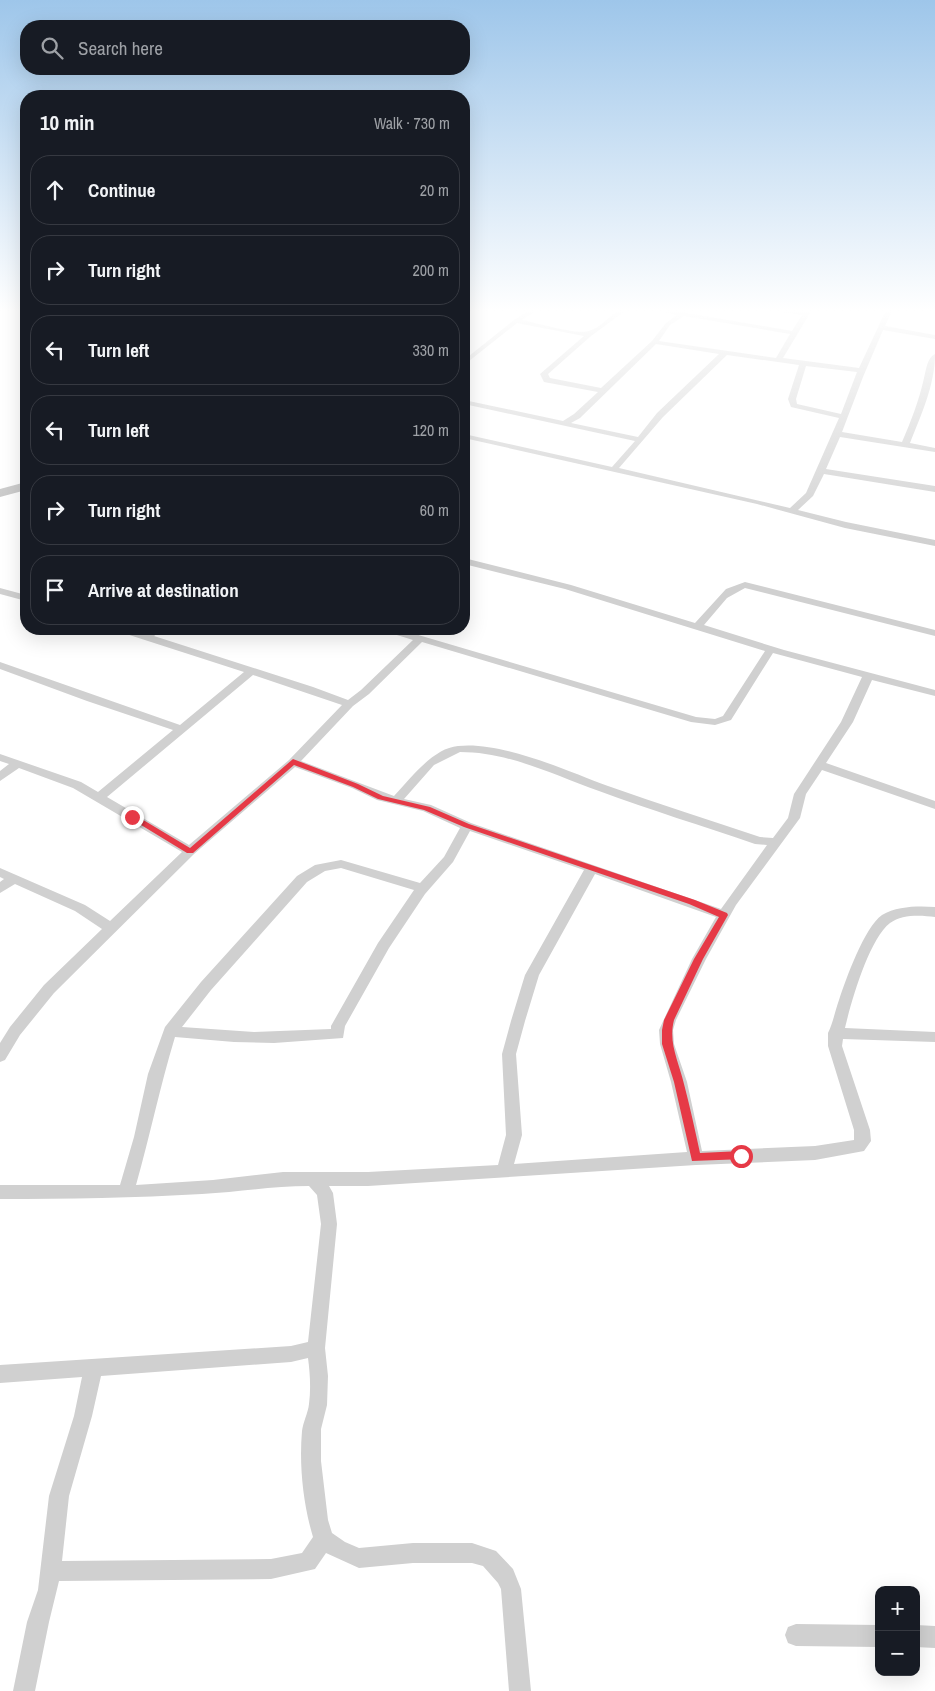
<!DOCTYPE html>
<html lang="en">
<head>
<meta charset="utf-8">
<style>
	:root { --surface:#171b24; --page:#20242c; --text:#f1f3f6; --muted:#9ea1a6; --line:#363941 }
	body { margin:0; font-family:"Archivo Narrow",sans-serif; background:var(--page); color:var(--text) }
	.controls { position:absolute; right:15px; bottom:15px; display:grid; overflow:hidden; border-radius:10px; box-shadow:0 5px 20px #0002 }
	.controls button { width:45px; height:45px; display:grid; place-items:center; padding:0; border:0; border-bottom:1px solid var(--line); background:var(--surface); color:var(--text); font:25px sans-serif }
	.stop { position:absolute; width:15px; height:15px; margin:-11px; border:4px solid #e63946; border-radius:50%; background:#fff }
	.stop.end { background:#e63946; border-color:#fff; box-shadow:0 1px 5px #0008 }
	.list { margin:0; padding:0; list-style:none }
	h2 { display:flex; justify-content:space-between; align-items:center; height:65px; margin:0; padding:0 20px; font-size:21px }
	h2 small { font-size:16px; font-weight:400; color:var(--muted) }
	.list li { display:grid; grid-template-columns:32px 1fr auto; gap:15px; align-items:center; box-sizing:border-box; height:70px; margin:0 10px 10px; padding:0 10px; border:1px solid var(--line); border-radius:20px }
	.list b { display:block; font-size:19px; white-space:nowrap }
	.list em { font-size:16px; font-style:normal; color:var(--muted) }
	.icon { flex:none; width:28px; height:28px; fill:none; stroke:currentColor; stroke-width:2; stroke-linecap:round; stroke-linejoin:round }
	.map { position:relative; flex:none; width:935px; height:1691px; overflow:hidden }
	.search { position:absolute; background:var(--surface); box-shadow:0 5px 20px #0002; left:20px; top:20px; width:450px; height:55px; display:flex; align-items:center; gap:12px; box-sizing:border-box; padding:0 18px; border-radius:20px; color:var(--muted); font-size:19px }
	.panel { position:absolute; background:var(--surface); box-shadow:0 5px 20px #0002; left:20px; top:90px; width:450px; height:545px; border-radius:20px }
	.map>svg:first-child { display:block }
	.lines { fill:none; stroke-linecap:round; stroke-linejoin:round }
	.street { fill:#d0d0d0; fill-rule:evenodd }
	.secondary { fill:#bdbdbd; fill-rule:evenodd }
	.route { fill:#e63946 }
</style>
</head>
<body>
<div class="map">
<svg width="935" height="1691" viewBox="0 0 935 1691">
	<rect width="100%" height="100%" fill="#fff"/>
	<g class="lines">
		<!-- street -->
		<path class="street" d="M533,308H540L522,320C537,323 576,335 589,331C604,327 613,308 629,308L591,336L548,374L550,378L601,388L652,341L666,323L677,315L645,308H658L792,331L802,315L765,310L762,308L804,312L807,308H813L783,358L859,368L887,308H893L885,326L935,335V339L883,330L863,377L842,432L902,442C911,421 919,401 924,378C926,370 927,358 935,354C935,385 921,415 910,443L935,448V452L840,437L826,469L935,486V492L824,474L813,496L798,510L846,522L935,540V546L845,528L757,504L464,438V434L612,467L635,441L464,404V400L563,421L574,414L598,392L544,382L540,374L584,336L517,323L464,365V360L514,320ZM684,316L790,334L776,358L659,341L670,325ZM656,344L719,354L657,413L638,437L571,423L580,418ZM727,355L799,365L788,399L791,407L839,418L806,493L790,508L619,468L663,417ZM806,366L857,372L841,414L797,404L796,399Z
			M464,558L571,585L695,623L726,589L745,582L935,630V636L745,588L727,598L704,625L784,650L935,690V696L872,680L853,722L826,763L935,801V809L822,770L806,794L800,818L736,905L706,959L676,1020L673,1030L674,1044L687,1082L702,1151L815,1146L854,1140V1130L828,1046V1033C833,1023 835,1011 839,1000C846,979 864,928 882,915C897,906 918,906 935,907V917C921,915 902,914 890,923C869,939 851,1002 845,1028L935,1032V1042L843,1039L842,1046L870,1130L871,1141L864,1151L815,1160L696,1165L368,1186H329L333,1193L337,1224L325,1348L328,1376L327,1405L321,1429V1461L328,1520L332,1533L345,1542L359,1548L413,1543H472L496,1551L513,1569L521,1589L531,1691H509L501,1589L498,1583L483,1566L472,1563H413L359,1568L326,1553L315,1569L271,1579L59,1581L49,1622L35,1691H13L27,1622L38,1590L49,1496L74,1416L82,1377L0,1383V1365L291,1346L308,1342L321,1224L317,1195L309,1186C273,1186 238,1192 202,1194C135,1198 68,1199 0,1199V1185H120L134,1137L148,1074L165,1027L201,982L297,876L315,865L341,860L420,883L444,857L460,828L423,811L377,800L352,788L295,767L194,854L54,993L20,1035L5,1060L0,1062V1043L10,1027L44,985L102,929L75,911L15,884L0,893V882L4,879L0,877V868L85,905L110,921L182,852L73,788L19,768L0,781V771L9,764L0,761V754L81,782L98,792L173,730L87,701L0,669V662L180,725L244,672L117,631L116,629H131L144,633L152,629H164L154,636L313,687L348,700L361,690L413,640L384,631L383,629H398L696,717L715,719L723,716L765,651L565,589L464,564ZM422,642L691,722L715,725L731,720L773,653L862,677L841,722L794,794L788,818L773,838L760,837C710,820 659,804 608,786C567,771 502,741 458,746C433,748 410,779 394,796L301,761L353,706L369,694ZM253,675L342,705L289,760L189,845L107,797ZM460,752C509,752 554,775 599,791C650,810 703,826 755,844L767,845L721,909L471,823L431,805L404,799L434,765ZM470,831L584,870L525,975L511,1021L502,1054L506,1135L498,1165L368,1172H283L213,1180L136,1185C150,1136 160,1086 175,1037L234,1042L274,1043L343,1038L345,1026L389,948L425,894L453,862ZM341,868L414,890L378,943L331,1026V1029L254,1032L182,1027L211,990L307,882L325,871ZM595,874L716,917L692,959L659,1030L660,1044L671,1082L687,1152L514,1164L522,1135L516,1054L525,1021L539,975ZM308,1358C310,1373 311,1389 309,1404C308,1413 303,1422 302,1431C299,1465 303,1504 313,1537L302,1553L271,1559L62,1561L69,1496L92,1416L101,1376L291,1362Z
			M0,588L26,595V601L0,594Z
			M796,1624L879,1625V1647L796,1646L788,1643L785,1635L788,1627Z
			M916,1625L935,1626V1648L916,1647Z"/>
		<!-- secondary -->
		<path class="secondary" d="M26,482V490L0,497V489Z"/>
	</g>
	<!-- sky -->
	<linearGradient id="sky" x2="0" y2="1"><stop stop-color="#9ec6ea"/><stop offset="0.57" stop-color="#fff"/><stop offset="1" stop-color="#fff" stop-opacity="0"/></linearGradient>
	<rect width="935" height="545" fill="url(#sky)"/>
	<!-- route -->
	<path class="route" d="M293,759L358,784L383,796L430,807L469,824L695,900L727,913L728,915L703,959L674,1020C668,1043 679,1062 684,1084C690,1107 695,1130 700,1153L741,1151L746,1156L745,1159L692,1161L674,1082L662,1044V1030L664,1020L694,959L719,917L689,904L464,827L424,810L378,799L353,787L294,765L193,853H187L128,817L135,815L190,848Z"/>
</svg>
<div class="controls">
<button>+</button>
<button>−</button>
</div>
<div class="stop" style="left:741px;top:1156px"></div>
<div class="stop end" style="left:132px;top:817px"></div>
<div class="search"><svg class="icon" aria-label="search" viewBox="0 0 24 24"><circle cx="10" cy="10" r="6"/><path d="M15 15l6 6"/></svg>Search here</div>
<section class="panel">
<h2>10 min<small>Walk · 730 m</small></h2>
<ul class="list">
<li><svg class="icon" aria-label="ahead" viewBox="0 0 24 24"><path d="M12 20V5M6 11l6-6 6 6"/></svg><div><b>Continue</b></div><em>20 m</em></li>
<li><svg class="icon" aria-label="right" viewBox="0 0 24 24"><path d="M7 20v-9h11M14 6l5 5-5 5"/></svg><div><b>Turn right</b></div><em>200 m</em></li>
<li><svg class="icon" aria-label="left" viewBox="0 0 24 24"><path d="M17 20v-9H6M10 6l-5 5 5 5"/></svg><div><b>Turn left</b></div><em>330 m</em></li>
<li><svg class="icon" aria-label="left" viewBox="0 0 24 24"><path d="M17 20v-9H6M10 6l-5 5 5 5"/></svg><div><b>Turn left</b></div><em>120 m</em></li>
<li><svg class="icon" aria-label="right" viewBox="0 0 24 24"><path d="M7 20v-9h11M14 6l5 5-5 5"/></svg><div><b>Turn right</b></div><em>60 m</em></li>
<li><svg class="icon" aria-label="arrive" viewBox="0 0 24 24"><path d="M6 21V4h12l-3 4 3 4H6"/></svg><div><b>Arrive at destination</b></div></li>
</ul>
</section>
</div>
</body>
</html>
